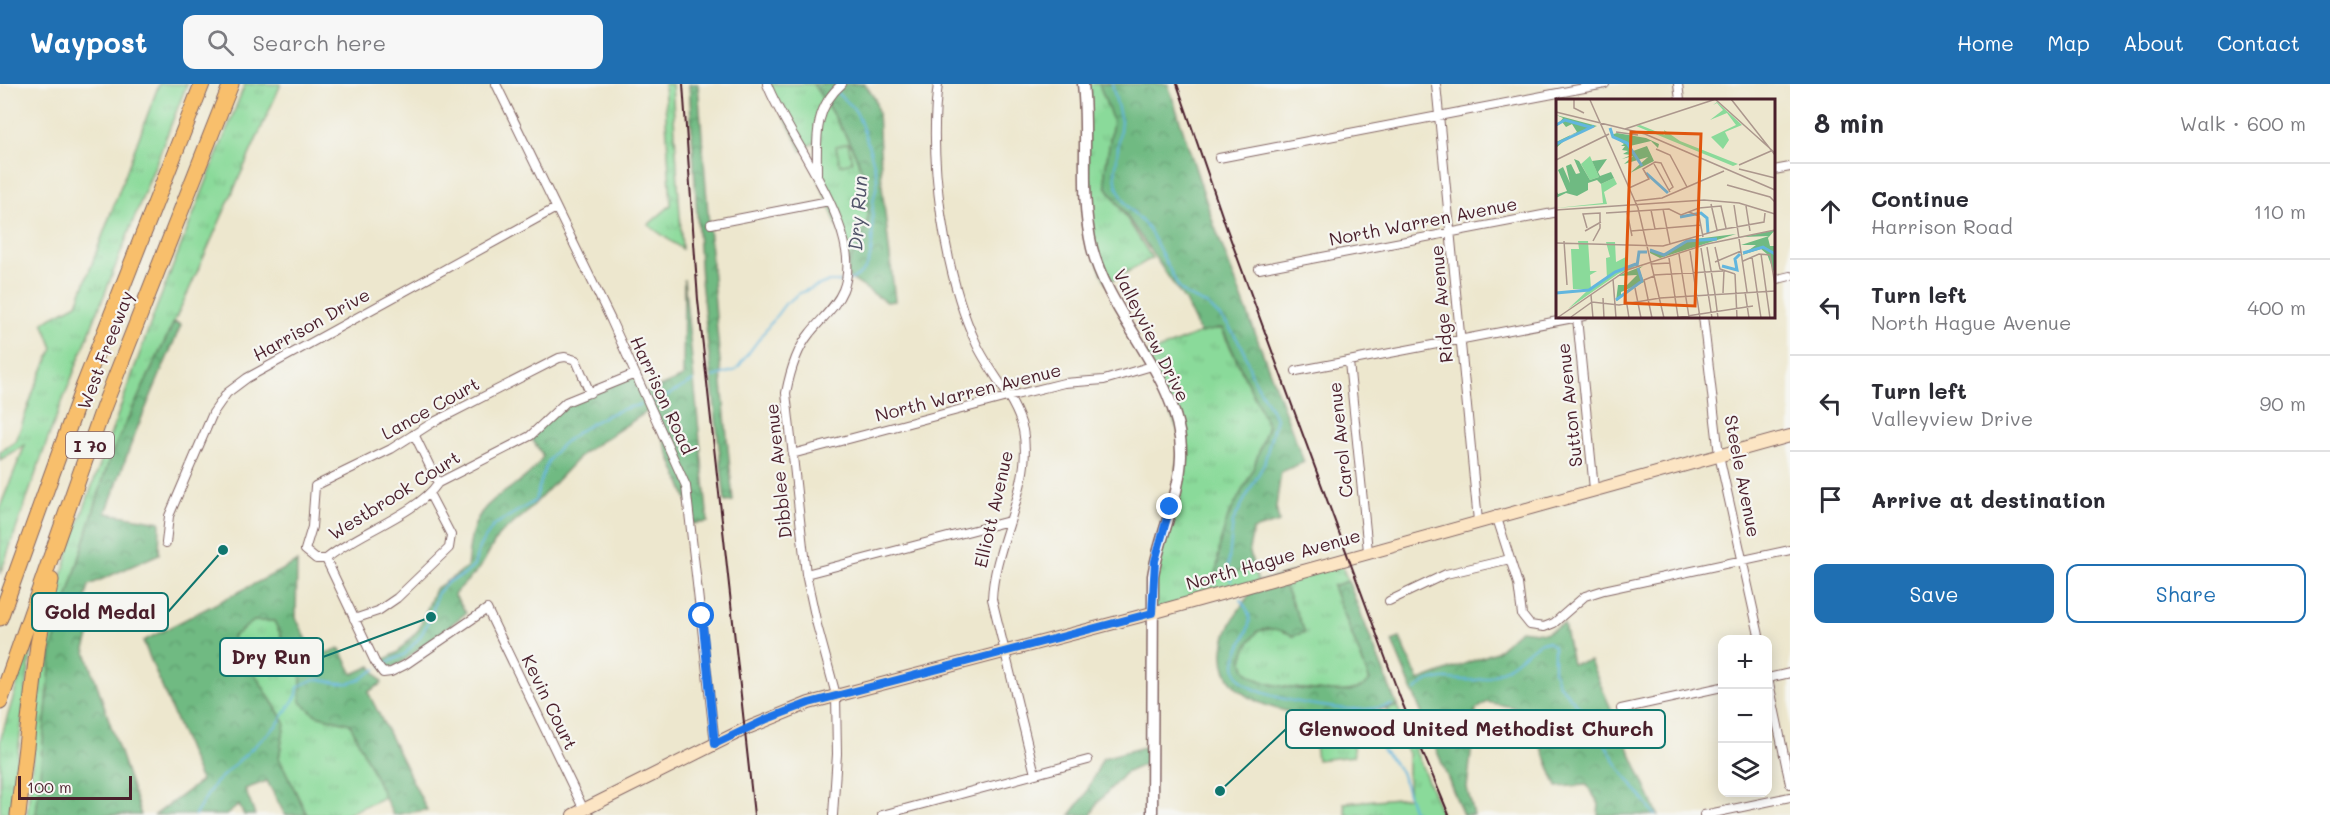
<!DOCTYPE html>
<html lang="en">
<head>
<meta charset="utf-8">
<style>
	:root { --surface:#fff; --page:#f7f7f7; --text:#2b2b33; --muted:#7c7c81; --line:#e1e1e2; --accent:#1f6fb2 }
	body { margin:0; font-family:Mali,sans-serif; background:var(--page); color:var(--text) }
	.controls { position:absolute; right:18px; bottom:18px; display:grid; overflow:hidden; border-radius:12px; box-shadow:0 3px 15px #0003 }
	.controls button { width:54px; height:54px; display:grid; place-items:center; padding:0; border:0; border-bottom:2px solid var(--line); background:var(--surface); color:var(--text); font:30px sans-serif }
	.scale { position:absolute; left:18px; bottom:15px; width:114px; box-sizing:border-box; padding-left:6px; border:3px solid #4a1f2b; border-top:0; font-size:16px; line-height:21px; white-space:nowrap; color:#4a1f2b; -webkit-text-stroke:4px #f6f6f2; paint-order:stroke }
	.stop { position:absolute; width:18px; height:18px; margin:-14px; border:4px solid #1a73e8; border-radius:50%; background:#fff }
	.stop.end { background:#1a73e8; border-color:#fff; box-shadow:0 2px 6px #0008 }
	.list { margin:0; padding:0; list-style:none }
	h2 { display:flex; justify-content:space-between; align-items:center; height:78px; margin:0; padding:0 24px; font-size:26px }
	h2 small { font-size:20px; font-weight:400; color:var(--muted) }
	.list li { display:grid; grid-template-columns:39px 1fr auto; gap:18px; align-items:center; box-sizing:border-box; height:96px; padding:0 24px; border-top:2px solid var(--line) }
	.list b { display:block; font-size:22px; white-space:nowrap }
	.list p { margin:0; font-size:20px; white-space:nowrap; color:var(--muted) }
	.list em { font-size:20px; font-style:normal; color:var(--muted) }
	.actions { display:flex; gap:12px; padding:18px 24px }
	.actions a { flex:1; padding:14px 0; border:2px solid var(--accent); border-radius:12px; text-align:center; font-size:21px; color:var(--accent) }
	.actions .main { background:var(--accent); color:#fff }
	.icon { flex:none; width:33px; height:33px; fill:none; stroke:currentColor; stroke-width:2; stroke-linecap:round; stroke-linejoin:round }
	.map { position:relative; flex:none; width:1790px; height:731px; overflow:hidden }
	header { display:flex; align-items:center; gap:36px; box-sizing:border-box; height:84px; padding:0 30px; background:var(--accent); color:#fff }
	header strong { font-size:28px }
	nav { display:flex; gap:33px; margin-inline-start:auto; font-size:21px }
	.search { width:420px; height:54px; background:var(--page); display:flex; align-items:center; gap:15px; box-sizing:border-box; padding:0 21px; border-radius:12px; color:var(--muted); font-size:22px }
	main { display:flex }
	aside { flex:1; background:var(--surface) }
	.map>svg:first-child { display:block }
	.grass { fill:url(#grass-tufts); stroke:#6a7c62; stroke-width:1.5 }
	.forest { fill:url(#forest-crowns); stroke:#5c6c56; stroke-width:1.5 }
	.pitch { fill:#8ada9a; stroke:#6a7c62; stroke-width:1.5 }
	.lines { fill:none; stroke-linecap:round; stroke-linejoin:round }
	.stream { stroke:#62b6de; stroke-width:2 }
	.minor-casing { stroke:#836564; stroke-width:10 }
	.tertiary-casing { stroke:#836564; stroke-width:13 }
	.secondary-casing { stroke:#836564; stroke-width:14 }
	.motorway-casing { stroke:#836564; stroke-width:17 }
	.minor { stroke:#fff; stroke-width:8 }
	.tertiary { stroke:#fff; stroke-width:10 }
	.secondary { stroke:#fce5c4; stroke-width:12 }
	.motorway { stroke:#f8bf6c; stroke-width:15 }
	.rail { stroke:#4a1f2b; stroke-width:2 }
	.route { stroke:#1a73e8; stroke-width:8 }
	.labels { text-anchor:middle; dominant-baseline:central; stroke-width:4.5; stroke-linejoin:round; paint-order:stroke }
	.shield { fill:#f6f6f2; stroke:#7e6067; stroke-width:1.5 }
	.shield-label { font-size:16px; font-weight:bold; fill:#4a1f2b }
	.street-label { font-size:18px; fill:#4a1f2b; stroke:#f6f6f2 }
	.water-label { font-size:20px; font-style:italic; fill:#52546a; stroke:#f6f6f2 }
	.inset-river { fill:none; stroke:#62b6de; stroke-width:3 }
	.inset-road { fill:none; stroke:#ac978d; stroke-width:1.5 }
	.view { fill:#e0560e; fill-opacity:0.15; stroke:#e0560e; stroke-width:3 }
	.inset-edge { fill:none; stroke:#4a1f2b; stroke-width:3 }
	.leader { fill:none; stroke:#0f766e; stroke-width:2 }
	.callout-dot { fill:#0f766e; stroke:#f6f6f2; stroke-width:2 }
	.callout { fill:#f6f6f2; stroke:#0f766e; stroke-width:2 }
	.callout-label { font-size:20px; text-anchor:middle; font-weight:bold; fill:#4a1f2b }
</style>
</head>
<body>
<header>
<strong>Waypost</strong>
<div class="search"><svg class="icon" aria-label="search" viewBox="0 0 24 24"><circle cx="10" cy="10" r="6"/><path d="M15 15l6 6"/></svg>Search here</div>
<nav><a>Home</a><a>Map</a><a>About</a><a>Contact</a></nav>
</header>
<main>
<div class="map">
<svg width="1790" height="731" viewBox="0 0 1790 731">
	<defs>
		<pattern id="grass-tufts" width="24" height="20" patternUnits="userSpaceOnUse" patternTransform="scale(1.5)"><rect width="24" height="20" fill="#8ada9a"/><path d="M3 7l-1-3M5 7V3M7 7l1-3M15 17l-1-3M17 17v-4M19 17l1-3" fill="none" stroke="#79bb85"/></pattern>
		<pattern id="forest-crowns" width="20" height="18" patternUnits="userSpaceOnUse" patternTransform="scale(1.5)"><rect width="20" height="18" fill="#6fba82"/><path d="M2 6a3 3 0 1 1 6 0M12 15a3 3 0 1 1 6 0" fill="none" stroke="#5d976b"/></pattern>
	</defs>
	<rect width="100%" height="100%" fill="#f6f6f2"/>
	<filter id="ink" filterUnits="userSpaceOnUse"><feTurbulence type="fractalNoise" baseFrequency=".0167" numOctaves="2"/><feDisplacementMap in="SourceGraphic" scale="12" xChannelSelector="R" yChannelSelector="G"/><feConvolveMatrix kernelMatrix="1 2 1 2 8 2 1 2 1" color-interpolation-filters="sRGB"/></filter>
	<filter id="wash" filterUnits="userSpaceOnUse"><feTurbulence type="fractalNoise" baseFrequency=".008" numOctaves="4" result="noise"/><feDisplacementMap in="SourceGraphic" scale="24" xChannelSelector="R" yChannelSelector="G"/><feGaussianBlur stdDeviation="1.35" result="paint"/><feColorMatrix in="noise" values="0 0 0 0 0 0 0 0 0 0 0 0 0 0 0 0 0 1.4 0 .05"/><feComposite in="paint" operator="in"/></filter>
	<g filter="url(#wash)">
		<rect width="100%" height="100%" fill="#ede7ce"/>
		<!-- grass -->
		<path class="grass" d="M159,0H187L50,349L0,491V423L25,361L0,376V368L16,357L35,303L53,264L43,238L77,220Z
			M245,0H281L189,206L110,373L52,565L37,726L36,731H27L44,559L69,466L154,230Z
			M664,0H672L682,165L648,141L671,121Z
			M767,0H813C839,39 875,89 867,139C864,154 854,168 847,181L844,159L817,91L815,58L802,67Z
			M1083,0H1099L1113,37L1105,88L1106,102L1152,174L1106,200L1093,167Z
			M1221,244L1268,342L1252,388L1228,433L1216,492L1254,484L1258,498L1152,529L1153,492L1175,409L1180,351L1145,271L1200,249Z
			M1339,475L1348,497L1333,502L1370,598C1351,612 1329,607 1307,605C1269,603 1217,593 1258,547C1272,543 1281,545 1293,552L1305,548L1280,492Z
			M254,537H274L301,593V618L316,631L350,639L385,713L345,731H307L279,674L285,639L232,553Z
			M34,545L10,731H0V657Z
			M1397,622L1442,731H1346L1344,719L1408,713V670L1386,626Z
			M1351,641L1354,672L1317,676L1313,645Z"/>
		<!-- forest -->
		<path class="forest" d="M689,0H698L717,246L733,417L725,418L701,196Z
			M813,0H865L875,15L878,29L882,103L895,217L886,218L847,192C847,172 863,159 867,140C876,89 839,39 813,0Z
			M1099,0H1168L1213,138L1304,378L1281,388L1276,423L1279,438L1253,446L1249,465L1254,484L1216,492L1220,459L1228,433L1252,388L1268,342L1222,244L1200,249L1185,217L1106,102L1105,88L1113,37Z
			M684,195L708,438L692,440L689,421L651,325L583,369L525,430L498,452L480,484L454,510L466,529L401,579L385,587L380,578L398,568L419,545L435,505L467,484C469,466 470,445 481,429C496,407 527,401 543,372L530,352L562,321L635,290L645,309L683,293Z
			M174,238L181,241L134,352L106,429L160,438L159,470L89,501L85,517L92,544L85,565L141,731H36L52,565L110,373Z
			M297,478L296,534L315,572L340,565L353,590L371,582L382,599L368,608L427,726L393,731L350,640L316,631L301,618V593L274,537H254L232,553L285,639L279,674L307,731H285L267,697L245,705L255,731H244L239,721L226,731H155L201,697L143,557Z
			M1280,492L1305,548L1293,552C1280,545 1272,543 1258,547C1215,596 1274,603 1312,606C1324,606 1338,609 1349,607C1358,606 1363,603 1370,597L1333,502L1348,497L1397,622L1357,631L1352,635C1310,632 1219,628 1223,567C1224,542 1245,518 1258,498Z
			M1564,540L1572,580L1590,577L1658,731H1598L1599,720L1587,701L1557,703L1527,626L1487,618L1476,626L1467,704L1474,731H1463L1392,557L1400,554L1419,597L1496,568L1520,546L1545,549Z
			M1152,661V677L1125,689L1098,718L1091,731H1070L1084,713L1103,674Z"/>
		<!-- pitch -->
		<path class="pitch" d="M848,59L852,78L840,81L836,62Z"/>
		<g class="lines">
			<!-- stream -->
			<path class="stream" d="M1112,0L1121,37L1115,91L1117,103L1127,122L1149,145L1179,204L1188,212L1208,221L1227,240L1243,264L1252,292L1276,334L1264,380L1233,437L1228,485L1231,497
				M837,9C843,15 851,19 856,28C862,39 875,81 877,94C878,104 873,112 873,121C870,146 881,190 846,197
				M713,293L736,286L785,220L800,209L827,198H841
				M656,318L693,297
				M1240,516C1268,544 1224,564 1238,592C1249,614 1332,625 1355,625C1368,626 1379,624 1392,621
				M381,582L405,570L420,553L431,533L437,510L448,498L464,491L474,482L479,463L494,441L535,417C539,405 542,391 547,380C561,352 611,325 641,321
				M1416,606C1436,585 1457,601 1482,595C1504,591 1522,570 1541,558H1548L1554,562V588L1558,599L1592,638L1620,685L1655,731
				M1371,625L1372,638L1382,665L1401,688L1415,731
				M195,731L214,700L277,641L297,611L298,603C325,587 325,602 350,599C361,597 367,590 376,585"/>
		</g>
	</g>
	<g filter="url(#ink)">
		<g class="lines">
			<defs>
				<path id="minor" d="M496,0L611,236L686,402L715,660
					M767,0C787,54 867,147 843,206C836,223 821,235 810,249C796,266 790,288 786,309L806,490L817,541L836,611L837,670L833,731
					M938,0C928,75 944,190 976,259C989,288 1016,315 1023,346C1034,400 994,460 992,515L1035,690
					M1436,0L1478,437
					M1678,0L1680,16
					M1219,74L1605,0
					M1774,86L1790,83
					M817,90C817,55 813,25 842,0
					M711,140L829,117
					M1259,185L1558,128
					M1774,196L1790,192
					M1703,232L1719,371L1760,556
					M1577,234L1594,405
					M1349,278L1368,467
					M1296,287L1584,232
					M414,350L438,399
					M792,370L1007,313L1064,299L1104,296L1152,282
					M1496,431L1518,500L1522,531L1530,541L1544,543L1554,539L1585,512L1604,506L1790,466
					M166,459L169,432L213,329L227,309L247,294L556,124
					M326,475L375,578L383,589L391,588L405,581L487,525L584,726
					M326,475H316L305,466L312,443L315,402L391,365L432,339L559,274L565,273L576,276L590,309
					M326,475C357,449 417,430 438,399L530,352L566,318L635,290
					M806,490L1009,437
					M1389,517L1446,490L1510,475
					M354,535L378,527L397,514L449,464L451,451L430,411
					M1768,594L1790,700
					M1768,594L1790,589
					M1621,625L1722,603
					M882,731L1088,676
					M1704,731L1790,713"/>
				<path id="tertiary" d="M1083,0C1089,54 1079,110 1092,164C1110,235 1183,297 1181,372C1180,413 1159,452 1153,492L1152,731"/>
				<path id="secondary" d="M573,731L745,645L809,619L1152,529L1790,352"/>
				<path id="motorway" d="M0,534L84,301L202,0
					M0,618L104,322L231,0
					M18,731L38,560L51,496"/>
			</defs>
			<!-- minor casing -->
			<use href="#minor" class="minor-casing"/>
			<!-- tertiary casing -->
			<use href="#tertiary" class="tertiary-casing"/>
			<!-- secondary casing -->
			<use href="#secondary" class="secondary-casing"/>
			<!-- motorway casing -->
			<use href="#motorway" class="motorway-casing"/>
			<!-- minor -->
			<use href="#minor" class="minor"/>
			<!-- tertiary -->
			<use href="#tertiary" class="tertiary"/>
			<!-- secondary -->
			<use href="#secondary" class="secondary"/>
			<!-- motorway -->
			<use href="#motorway" class="motorway"/>
			<!-- rail -->
			<path class="rail" d="M683,0L698,216L754,731
				M1177,0L1225,140L1401,616L1449,731"/>
		</g>
	</g>
	<g class="lines" filter="url(#ink)">
		<!-- route -->
		<path class="route" d="M702,532L715,660L767,635L809,619L1152,529L1155,477L1170,423"/>
	</g>
	<g class="labels">
		<!-- shield labels -->
		<rect class="shield" x="66" y="348" width="48" height="26" rx="4.5"/>
		<g class="shield-label">
			<text x="90" y="361">I 70</text>
		</g>
		<!-- street labels -->
		<g class="street-label">
			<text transform="translate(1423 137) rotate(-11)">North Warren Avenue</text>
			<text transform="translate(1441 220) rotate(-95)">Ridge Avenue</text>
			<text transform="translate(311 240) rotate(-29)">Harrison Drive</text>
			<text transform="translate(1152 251) rotate(63)">Valleyview Drive</text>
			<text transform="translate(105 266) rotate(-69)">West Freeway</text>
			<text transform="translate(968 308) rotate(-14)">North Warren Avenue</text>
			<text transform="translate(663 311) rotate(65)">Harrison Road</text>
			<text transform="translate(1569 321) rotate(-96)">Sutton Avenue</text>
			<text transform="translate(430 324) rotate(-29)">Lance Court</text>
			<text transform="translate(1340 356) rotate(-96)">Carol Avenue</text>
			<text transform="translate(778 387) rotate(-96)">Dibblee Avenue</text>
			<text transform="translate(1743 392) rotate(79)">Steele Avenue</text>
			<text transform="translate(394 411) rotate(-32)">Westbrook Court</text>
			<text transform="translate(993 425) rotate(-77)">Elliott Avenue</text>
			<text transform="translate(1273 475) rotate(-16)">North Hague Avenue</text>
			<text transform="translate(550 618) rotate(64)">Kevin Court</text>
		</g>
		<!-- water labels -->
		<g class="water-label">
			<text transform="translate(857 129) rotate(-86)">Dry Run</text>
		</g>
	</g>
	<!-- overview -->
	<g transform="translate(1556 15)">
		<rect width="219" height="219" fill="#ede7ce"/>
		<path d="M161,3L186,26L169,33L173,41L167,50L155,38L180,26L171,14L154,21L167,11L161,4L157,6ZM84,26L109,36L108,31L124,42L182,65L177,67L80,27ZM34,57L43,78L34,81L25,65ZM58,79L61,85L48,93L51,105L0,109L47,104L45,85ZM22,142H32L34,172H41L34,176L35,190H17L15,150H23ZM50,143H59L60,163L70,158L72,168L80,167L62,175L12,210L31,192L51,180L50,159L54,158Z" fill="#8ada9a"/>
		<path d="M0,16L41,27L15,36L0,49V43L21,33L16,25L10,28L6,23L0,28L7,19ZM61,34L90,39L103,45L102,49L95,42L74,47L77,52L91,47L98,62L74,74L92,58L68,65L77,57L66,60L75,56L67,55L72,52L66,51L69,47H65L68,45L55,36ZM18,60L23,62L34,81L43,78L36,62L51,60L42,73L44,77L55,73L58,79L45,85L41,81L32,84V91L21,97L10,94L0,99V91L2,95L11,92L2,71L7,68L14,84L10,67L15,65L20,75L24,74ZM219,131L212,139L214,147H219V176L211,155L205,150L186,156L200,146H185L213,137L187,138ZM180,135L104,159L94,154V150L108,156L131,141ZM87,167L83,170L88,183L65,193V198L60,202L62,186H71L81,176L61,177Z" fill="#6fba82"/>
		<path class="inset-river" d="M0,26L9,21L34,28M54,29L57,38L71,44L86,67M0,45L38,27M90,74L112,94M124,118L145,114L151,119L152,134M94,151L108,156L131,142L161,140M187,154L207,148L219,155M81,167L83,153H91M166,167L181,171L179,160L184,155M0,194L33,191L59,173L80,165M60,201L86,182L82,169"/>
		<path class="inset-road" d="M18,0V9L28,14M159,0L219,54M175,0L219,56M34,1L82,109L108,219M0,13L89,35L219,91M69,30L160,0M60,33L82,36M100,50L114,56L131,88M0,61L53,35M98,65L114,93M183,66L215,52M183,70L219,79M171,86L214,98L219,103M73,89L93,80L87,70L99,63L105,64L117,88L113,91M79,102L106,99L168,72M155,105L161,131M178,106L191,193M190,107L194,132M107,110L114,145M0,111L148,101L183,104L219,115M95,111L99,130M71,113L76,137M133,113L143,117L147,138M50,114L113,110L125,116L143,109L165,107L170,129M31,129L27,115L44,114V129L37,142M29,132L45,123M75,132L145,126M8,142L11,186M0,144L107,147L163,131L208,123L209,114M151,148L159,195M159,148L164,170L179,175M145,149L156,219M134,152L144,219M123,155L133,218M205,155L214,219M196,158L205,219M113,159L122,218M187,162L203,155L214,156L219,186M159,163L185,152M95,165L114,164M179,175L181,219M98,176L167,172M57,180L60,219M79,189L85,219M69,193L73,219M189,193L193,219M167,194L168,171M159,195L162,219M35,196L37,219M47,199L48,219M15,218L36,203L63,206L104,199L219,192M1,219L71,171L151,145L219,131M96,219L88,181L98,177M118,219L197,207"/>
		<path class="view" d="M75,33L145,35L139,207L69,204Z"/>
		<rect width="219" height="219" class="inset-edge"/>
	</g>
	<!-- callouts -->
	<path class="leader" d="M223 466L168 528M431 533L323 573M1220 707L1286 645"/>
	<g class="callout-dot">
		<circle cx="223" cy="466" r="6"/>
		<circle cx="431" cy="533" r="6"/>
		<circle cx="1220" cy="707" r="6"/>
	</g>
	<g class="callout">
		<rect x="32" y="509" width="136" height="38" rx="6"/>
		<rect x="220" y="554" width="103" height="38" rx="6"/>
		<rect x="1286" y="626" width="379" height="38" rx="6"/>
	</g>
	<g class="callout-label">
		<text x="100" y="535">Gold Medal</text>
		<text x="271" y="580">Dry Run</text>
		<text x="1476" y="652">Glenwood United Methodist Church</text>
	</g>
</svg>
<div class="controls">
<button>+</button>
<button>−</button>
<button><svg class="icon" aria-label="layers" viewBox="0 0 24 24"><path d="M12 4l9 5-9 5-9-5zM3 14l9 5 9-5"/></svg></button>
</div>
<div class="scale">100 m</div>
<div class="stop" style="left:702px;top:532px"></div>
<div class="stop end" style="left:1170px;top:423px"></div>
</div>
<aside>
<h2>8 min<small>Walk · 600 m</small></h2>
<ul class="list">
<li><svg class="icon" aria-label="ahead" viewBox="0 0 24 24"><path d="M12 20V5M6 11l6-6 6 6"/></svg><div><b>Continue</b><p>Harrison Road</p></div><em>110 m</em></li>
<li><svg class="icon" aria-label="left" viewBox="0 0 24 24"><path d="M17 20v-9H6M10 6l-5 5 5 5"/></svg><div><b>Turn left</b><p>North Hague Avenue</p></div><em>400 m</em></li>
<li><svg class="icon" aria-label="left" viewBox="0 0 24 24"><path d="M17 20v-9H6M10 6l-5 5 5 5"/></svg><div><b>Turn left</b><p>Valleyview Drive</p></div><em>90 m</em></li>
<li><svg class="icon" aria-label="arrive" viewBox="0 0 24 24"><path d="M6 21V4h12l-3 4 3 4H6"/></svg><div><b>Arrive at destination</b></div></li>
</ul>
<div class="actions"><a class="main">Save</a><a>Share</a></div>
</aside>
</main>
</body>
</html>
